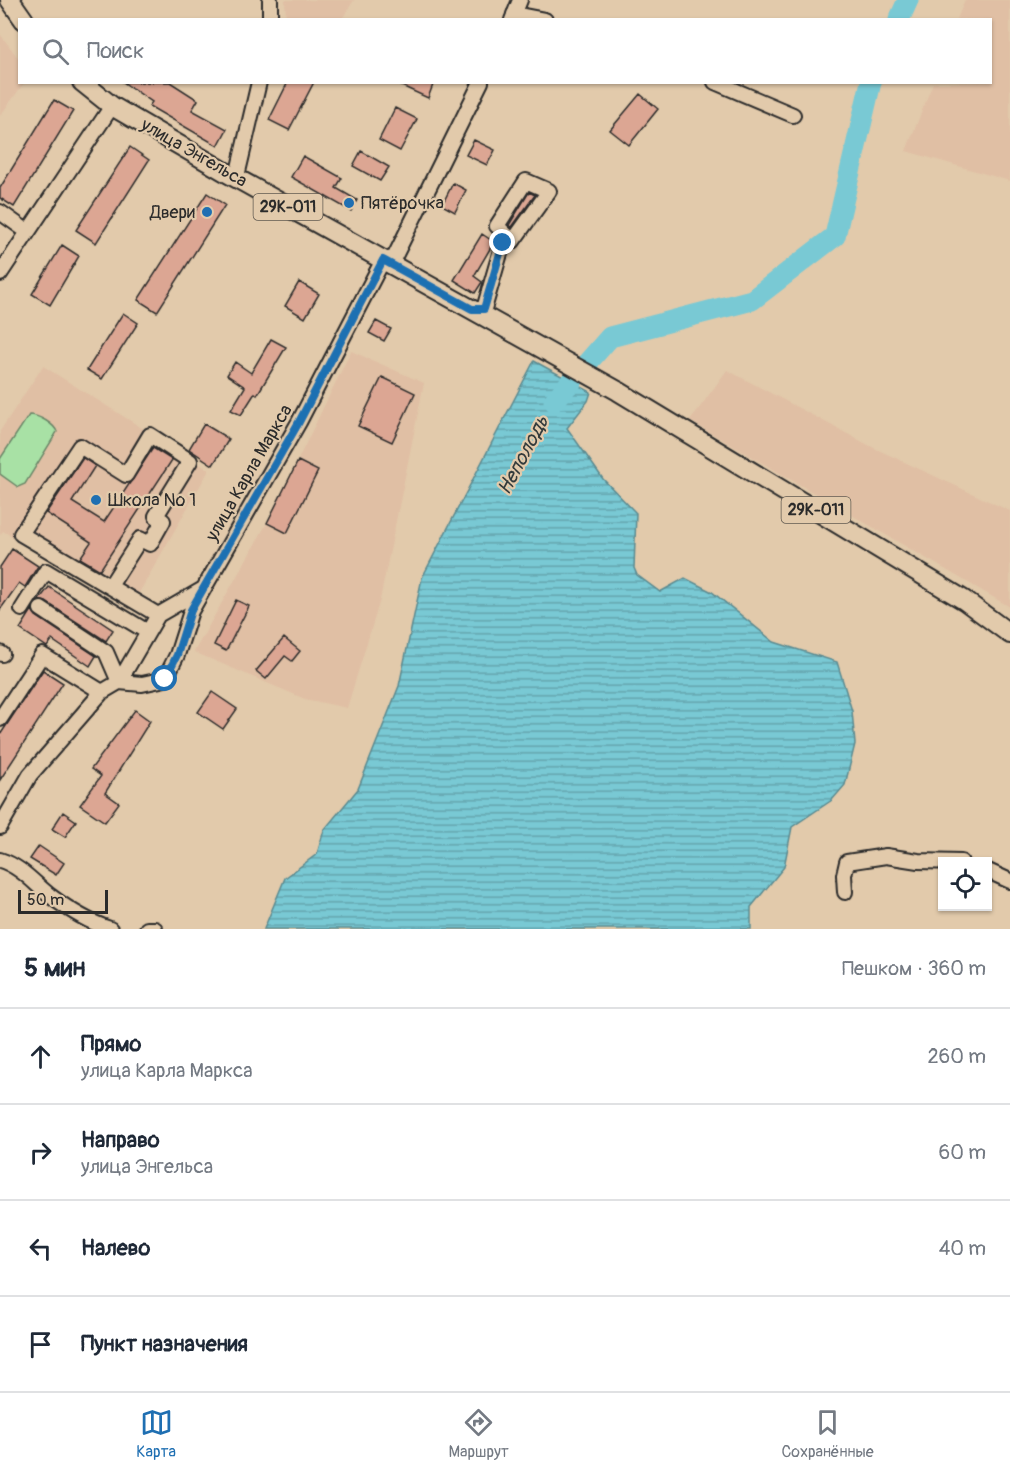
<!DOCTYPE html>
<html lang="ru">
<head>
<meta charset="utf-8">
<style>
	:root { --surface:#fff; --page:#f2f2f3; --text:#1f2937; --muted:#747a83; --line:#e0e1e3; --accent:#1f6fb2 }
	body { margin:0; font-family:Pangolin,sans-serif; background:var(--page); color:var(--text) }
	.controls { position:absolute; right:18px; bottom:18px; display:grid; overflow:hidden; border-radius:0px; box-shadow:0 2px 4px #0004 }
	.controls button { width:54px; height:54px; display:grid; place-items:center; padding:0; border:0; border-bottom:2px solid var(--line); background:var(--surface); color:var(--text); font:30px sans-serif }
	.scale { position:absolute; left:18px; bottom:15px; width:90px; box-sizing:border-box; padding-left:6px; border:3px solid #2b2b2b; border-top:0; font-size:16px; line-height:21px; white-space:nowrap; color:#2b2b2b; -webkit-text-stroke:4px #e2caab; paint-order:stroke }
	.stop { position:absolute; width:18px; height:18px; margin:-14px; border:4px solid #1f6fb2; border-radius:50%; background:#fff }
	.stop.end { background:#1f6fb2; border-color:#fff; box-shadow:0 2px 6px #0008 }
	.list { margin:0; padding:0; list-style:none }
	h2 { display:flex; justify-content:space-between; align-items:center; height:78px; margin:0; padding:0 24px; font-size:26px }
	h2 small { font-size:20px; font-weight:400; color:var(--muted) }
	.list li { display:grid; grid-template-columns:39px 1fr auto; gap:18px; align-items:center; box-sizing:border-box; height:96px; padding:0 24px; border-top:2px solid var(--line) }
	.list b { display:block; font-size:22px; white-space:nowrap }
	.list p { margin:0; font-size:20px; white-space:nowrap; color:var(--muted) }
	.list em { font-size:20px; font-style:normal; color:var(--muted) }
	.icon { flex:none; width:33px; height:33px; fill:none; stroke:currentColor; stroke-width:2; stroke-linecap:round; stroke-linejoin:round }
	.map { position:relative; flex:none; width:1010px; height:929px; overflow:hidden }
	.search { position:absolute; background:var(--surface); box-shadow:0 2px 4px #0004; left:18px; right:18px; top:18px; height:66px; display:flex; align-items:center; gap:15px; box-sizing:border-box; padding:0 21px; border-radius:0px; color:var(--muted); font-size:22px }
	.sheet { height:462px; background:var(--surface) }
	nav { display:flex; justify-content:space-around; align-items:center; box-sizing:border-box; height:84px; border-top:2px solid var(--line); background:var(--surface); font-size:16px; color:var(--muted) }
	nav a { display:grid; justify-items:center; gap:3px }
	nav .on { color:var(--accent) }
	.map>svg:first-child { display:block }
	.built { fill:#e0bfa4 }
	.park { fill:#a8e1a5; stroke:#6a8668; stroke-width:1.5 }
	.water { fill:url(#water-rules); stroke:#5a8a90; stroke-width:1.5 }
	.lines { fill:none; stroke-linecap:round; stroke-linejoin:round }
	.river { stroke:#79c9d4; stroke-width:21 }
	.building { fill:#dca693; stroke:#2b2b2b; stroke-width:1.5 }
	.minor-casing { stroke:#2b2b2b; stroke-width:18 }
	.major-casing { stroke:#2b2b2b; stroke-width:22 }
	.minor { stroke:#e2caab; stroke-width:14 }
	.major { stroke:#e2caab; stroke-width:18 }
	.route { stroke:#1f6fb2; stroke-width:8 }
	.poi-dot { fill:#1f6fb2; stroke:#e2caab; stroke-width:2 }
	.labels { text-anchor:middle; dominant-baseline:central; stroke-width:4.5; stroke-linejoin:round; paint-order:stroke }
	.shield { fill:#e2caab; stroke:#625b51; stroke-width:1.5 }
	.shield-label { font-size:16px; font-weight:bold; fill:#2b2b2b }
	.street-label { font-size:18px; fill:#2b2b2b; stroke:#e2caab }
	.poi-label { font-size:18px; fill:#2b2b2b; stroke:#e2caab; text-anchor:start }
	.water-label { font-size:20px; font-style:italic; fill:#333b3c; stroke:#e2caab }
</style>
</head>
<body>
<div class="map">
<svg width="1010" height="929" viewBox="0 0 1010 929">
	<defs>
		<pattern id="water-rules" width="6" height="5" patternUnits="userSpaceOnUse" patternTransform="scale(1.5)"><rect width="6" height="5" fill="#79c9d4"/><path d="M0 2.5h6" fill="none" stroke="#63a3ac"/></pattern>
	</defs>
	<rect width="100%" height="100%" fill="#e2caab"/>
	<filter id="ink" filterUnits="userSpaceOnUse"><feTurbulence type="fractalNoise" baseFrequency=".0167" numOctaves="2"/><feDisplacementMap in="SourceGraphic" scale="12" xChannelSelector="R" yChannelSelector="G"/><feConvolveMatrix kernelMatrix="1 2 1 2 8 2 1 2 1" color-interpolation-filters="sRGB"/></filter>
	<g filter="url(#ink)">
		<!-- built -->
		<path class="built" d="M285,0H354L342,19L286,20Z
			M965,0H1010V181L906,151L933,83L990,82V20L957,19Z
			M0,34L19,59L20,82L24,83L0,116Z
			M351,351L424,383L380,600L347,708L305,699L194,652L267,523Z
			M43,366L209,470L131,607L3,531L0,535V431Z
			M727,370L874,448L1010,511V607L690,421Z"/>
		<!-- park -->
		<path class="park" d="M29,415C39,415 54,424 57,432L25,484L18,487L0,474V459Z"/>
		<!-- water -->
		<path class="water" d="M534,361L591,392L588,401L567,428L603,479L636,513L634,568L637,575L660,592L685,578L712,592L774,642L837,662L852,711L855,744L845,785L832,800L792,827L784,867L751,907V929H264L285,878L317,854L324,830L358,789L399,686L422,578Z"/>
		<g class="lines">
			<!-- river -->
			<path class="river" d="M899,20L908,0
				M554,401L610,337L752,300L835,236L871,82"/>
		</g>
		<!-- building -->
		<path class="building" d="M123,82H170L198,100L192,110L227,129L218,146L149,106L152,102Z
			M288,82H314L289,130L269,120Z
			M393,82H434L428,98Z
			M640,94L658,109L629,145L610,130Z
			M54,100L73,111L14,207L0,198V188Z
			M395,108L417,119L400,151L379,140Z
			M474,140L495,150L487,165L466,155Z
			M130,147L149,160L96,243L76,230Z
			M361,151L389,167L380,181L353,166Z
			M303,156L342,178L336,188L357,200L351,211L291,177Z
			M453,183L466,190L455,212L442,205Z
			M529,192L535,195L512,227L509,225Z
			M207,193L225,205L157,312L138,300Z
			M482,234L494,242L474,276L482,282L475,293L454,280Z
			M62,245L79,256L50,305L32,294Z
			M299,282L319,294L305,318L285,306Z
			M123,313L138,323L102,379L87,370Z
			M376,321L391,329L384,341L369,333Z
			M271,339L286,347L257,395L255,393L241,415L231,410L245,387L227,375L235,362L251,373Z
			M382,377L415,393L392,442L358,426Z
			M204,424L229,439L213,465L189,449Z
			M153,448L172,460L100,570L80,558L91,542L46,513L83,458L95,466L72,502L104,522Z
			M298,461L318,471L287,533L267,523Z
			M12,549L38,566L25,587L19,583L0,610V567Z
			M49,587L113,630L106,641L46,602L39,600Z
			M236,600L249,606L226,651L214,645Z
			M32,610L36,616L96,656L90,666L52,640L47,647L20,629Z
			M284,638L300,651L292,661L285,656L266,679L256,671Z
			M43,670L63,683L0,780V735Z
			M212,692L237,709L223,729L198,712Z
			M135,710L150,721L105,793L119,803L105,822L80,805L101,776L91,769Z
			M63,812L76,821L65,837L52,829Z
			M39,846L64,863L56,875L30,859Z"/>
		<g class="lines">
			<defs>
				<path id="minor" d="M270,0V20
					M514,14L545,20
					M512,20L520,0
					M715,82L793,115
					M229,174L238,172L259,82
					M0,212L28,232
					M0,274L112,106
					M472,309H484L503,243L513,241L549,191L526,181L497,226L513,241
					M110,586L140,539L150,544L163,521L156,516L190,461L150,435L126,475L80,446L21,534L158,615
					M22,609L46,571L146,631
					M41,609L106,652L119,682
					M0,653L2,654
					M119,682L158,615L203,589
					M0,719L42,655L102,692
					M0,827L30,775L102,692L119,682L142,684L165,679L177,655L191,611L299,422L383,260L394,258L481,82
					M0,860C20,866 34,883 49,895C69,910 88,922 110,929
					M988,871L1010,881
					M845,892L844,875L847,862L886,856L918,861L961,862
					M147,929H155"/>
				<path id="major" d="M10,0L24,20
					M82,82L112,106L229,174L618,391L964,600L1010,634"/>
			</defs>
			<!-- minor casing -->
			<use href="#minor" class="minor-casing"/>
			<!-- major casing -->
			<use href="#major" class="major-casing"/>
			<!-- minor -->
			<use href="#minor" class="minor"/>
			<!-- major -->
			<use href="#major" class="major"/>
		</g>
	</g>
	<g class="lines" filter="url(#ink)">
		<!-- route -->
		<path class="route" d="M165,679L177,655L191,610L299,422L383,260L472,309H484L503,243"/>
	</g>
	<!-- markers -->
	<g class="poi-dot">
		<circle cx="349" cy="203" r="6"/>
		<circle cx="207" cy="212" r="6"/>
		<circle cx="96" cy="500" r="6"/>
	</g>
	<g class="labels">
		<!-- shield labels -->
		<g class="shield">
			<rect x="253.5" y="194" width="69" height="26" rx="4.5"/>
			<rect x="781.5" y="497" width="69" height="26" rx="4.5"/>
		</g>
		<g class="shield-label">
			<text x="288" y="207">29К-011</text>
			<text x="816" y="510">29К-011</text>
		</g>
		<!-- street labels -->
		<g class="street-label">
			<text transform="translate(194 153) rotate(30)">улица Энгельса</text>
			<text transform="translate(249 473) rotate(-60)">улица Карла Маркса</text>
		</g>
		<!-- poi labels -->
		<g class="poi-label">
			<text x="361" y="203">Пятёрочка</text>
			<text x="195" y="212" text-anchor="end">Двери</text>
			<text x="108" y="500">Школа № 1</text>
		</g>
		<!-- water labels -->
		<g class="water-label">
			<text transform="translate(523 455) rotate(-62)">Неполодь</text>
		</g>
	</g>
</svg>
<div class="controls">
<button><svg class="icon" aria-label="locate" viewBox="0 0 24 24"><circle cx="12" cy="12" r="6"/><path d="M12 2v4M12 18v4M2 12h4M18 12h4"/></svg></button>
</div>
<div class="scale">50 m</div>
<div class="stop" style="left:165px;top:679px"></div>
<div class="stop end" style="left:503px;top:243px"></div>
<div class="search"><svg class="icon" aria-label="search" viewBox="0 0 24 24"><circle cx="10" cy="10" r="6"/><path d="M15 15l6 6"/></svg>Поиск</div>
</div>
<section class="sheet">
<h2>5 мин<small>Пешком · 360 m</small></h2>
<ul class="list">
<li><svg class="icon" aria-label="ahead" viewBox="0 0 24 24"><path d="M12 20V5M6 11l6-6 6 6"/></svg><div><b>Прямо</b><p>улица Карла Маркса</p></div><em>260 m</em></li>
<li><svg class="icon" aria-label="right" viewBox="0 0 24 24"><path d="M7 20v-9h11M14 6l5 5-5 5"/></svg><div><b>Направо</b><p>улица Энгельса</p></div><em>60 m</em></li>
<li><svg class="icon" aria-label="left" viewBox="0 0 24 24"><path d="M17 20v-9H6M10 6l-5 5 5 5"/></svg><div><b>Налево</b></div><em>40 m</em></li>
<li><svg class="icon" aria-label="arrive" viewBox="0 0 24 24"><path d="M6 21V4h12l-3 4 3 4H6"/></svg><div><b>Пункт назначения</b></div></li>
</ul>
</section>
<nav>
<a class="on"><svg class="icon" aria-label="map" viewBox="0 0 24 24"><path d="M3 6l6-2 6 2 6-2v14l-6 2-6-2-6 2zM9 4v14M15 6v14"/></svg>Карта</a>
<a><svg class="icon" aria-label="directions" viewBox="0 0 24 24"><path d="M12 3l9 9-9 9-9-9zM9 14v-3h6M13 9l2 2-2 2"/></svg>Маршрут</a>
<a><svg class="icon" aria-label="saved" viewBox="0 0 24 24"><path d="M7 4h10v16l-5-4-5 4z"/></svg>Сохранённые</a>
</nav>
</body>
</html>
